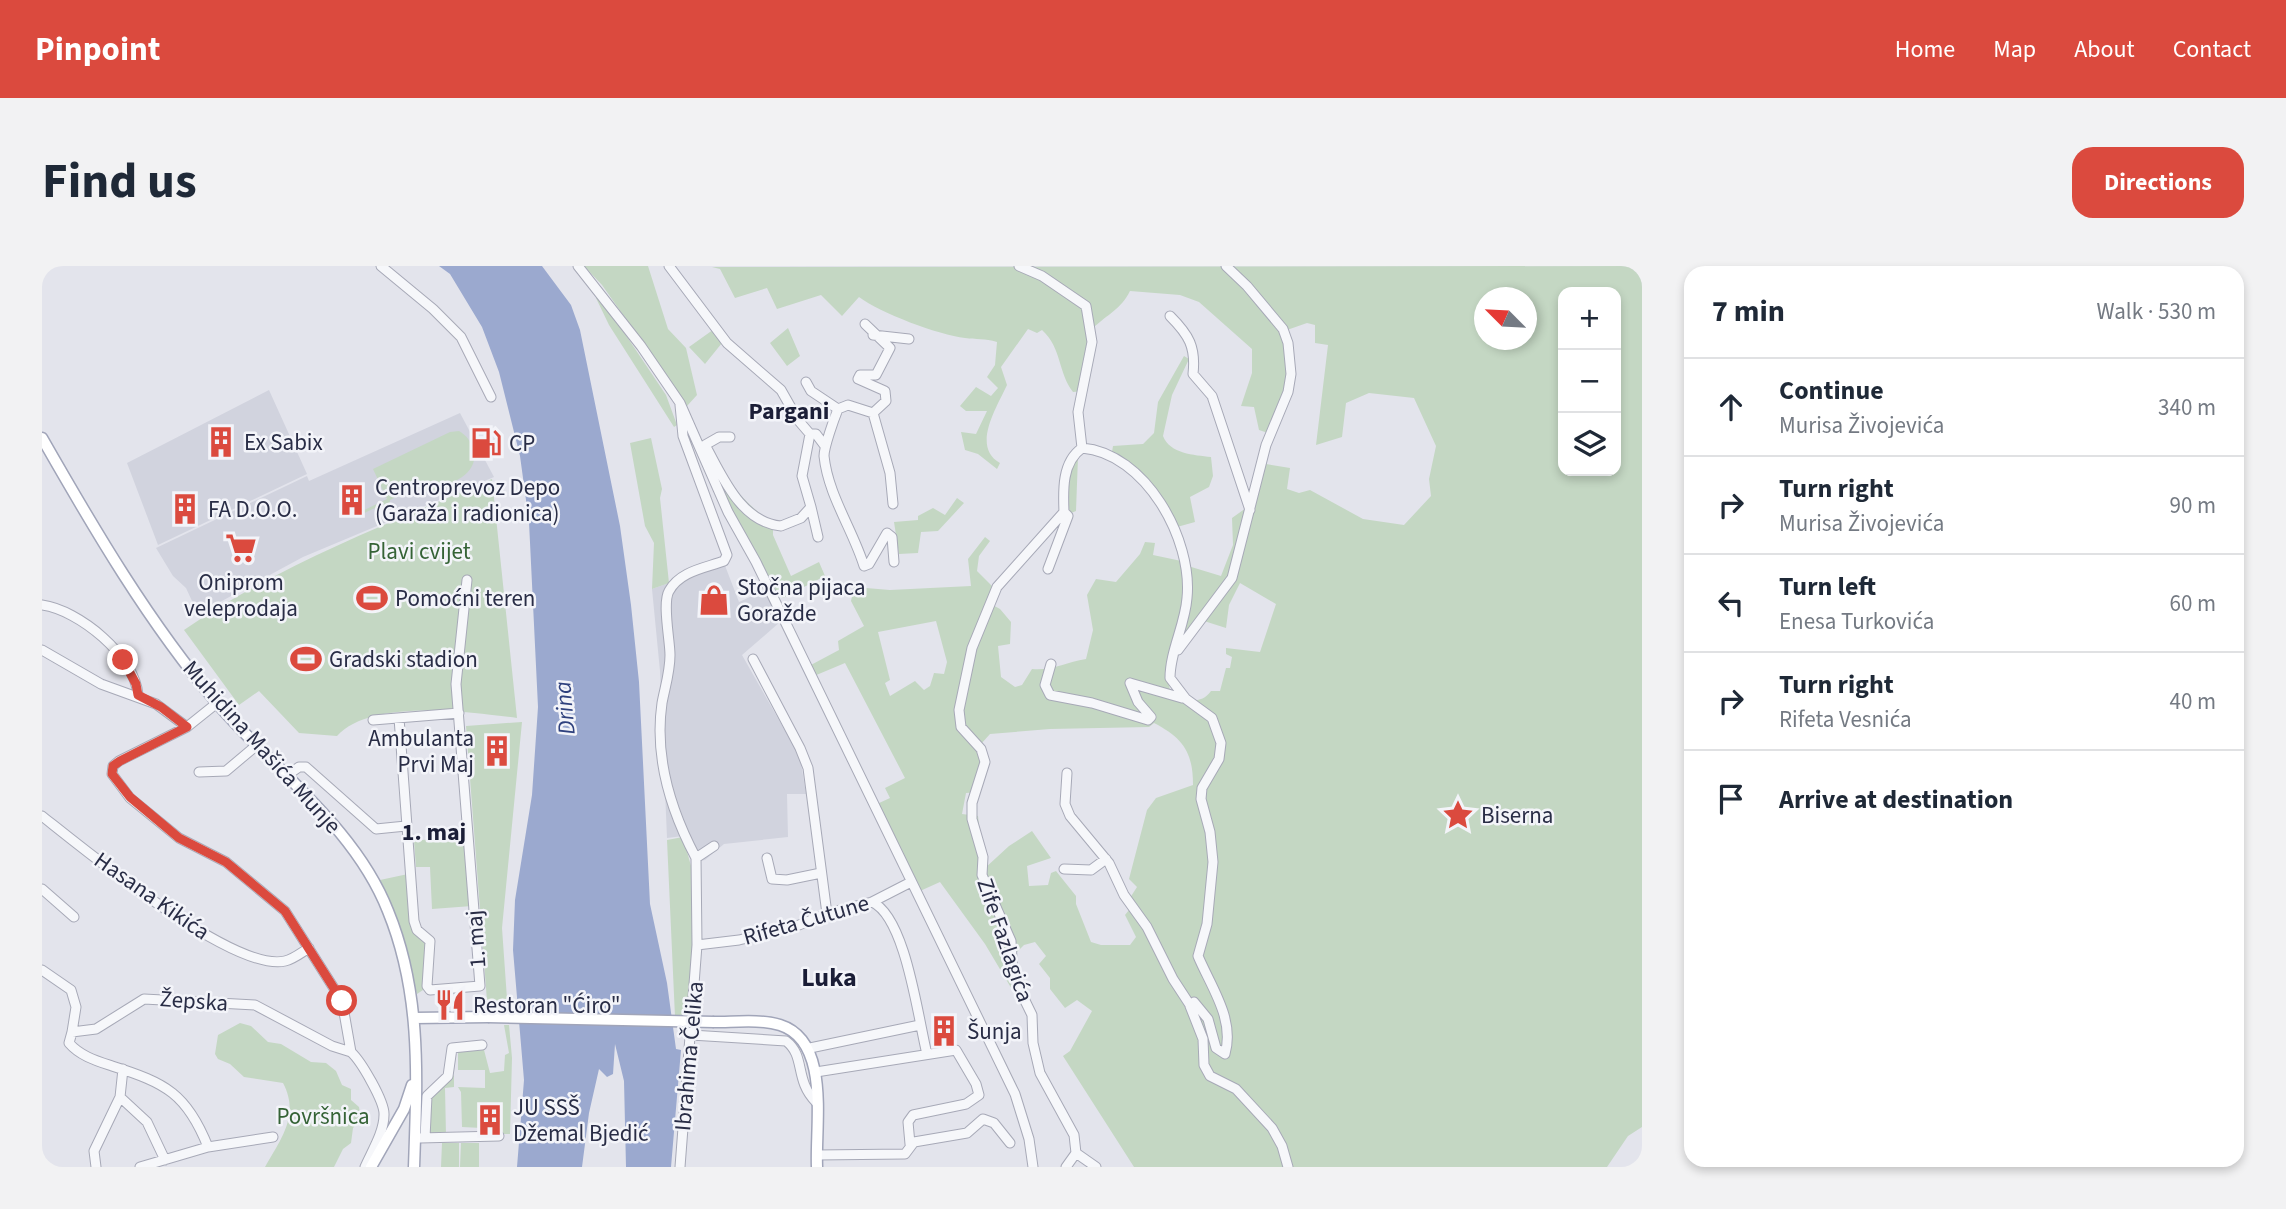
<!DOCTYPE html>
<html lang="en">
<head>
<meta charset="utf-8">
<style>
	:root { --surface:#fff; --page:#f2f2f3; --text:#1f2937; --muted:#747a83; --line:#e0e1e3; --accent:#db4a3e }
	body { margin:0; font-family:"Source Sans 3",sans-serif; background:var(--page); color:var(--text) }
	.controls { position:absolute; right:21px; top:21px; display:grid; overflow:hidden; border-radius:14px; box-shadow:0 4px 10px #0003 }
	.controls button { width:63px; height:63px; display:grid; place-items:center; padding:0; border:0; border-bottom:2px solid var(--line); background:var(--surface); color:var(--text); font:35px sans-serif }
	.compass { position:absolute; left:1432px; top:21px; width:63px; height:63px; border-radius:50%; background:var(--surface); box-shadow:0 4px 10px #0003; rotate:294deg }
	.stop { position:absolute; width:21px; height:21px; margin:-16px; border:5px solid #db4a3e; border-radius:50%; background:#fff }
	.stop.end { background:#db4a3e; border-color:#fff; box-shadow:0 2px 7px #0008 }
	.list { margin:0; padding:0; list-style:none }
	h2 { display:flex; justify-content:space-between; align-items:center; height:91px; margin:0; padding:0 28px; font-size:30px }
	h2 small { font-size:23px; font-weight:400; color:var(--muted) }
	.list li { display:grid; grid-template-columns:46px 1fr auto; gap:21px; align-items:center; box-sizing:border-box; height:98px; padding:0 28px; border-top:2px solid var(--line) }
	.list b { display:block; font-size:26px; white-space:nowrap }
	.list p { margin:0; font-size:23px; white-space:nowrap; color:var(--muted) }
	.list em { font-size:23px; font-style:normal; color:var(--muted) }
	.icon { flex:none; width:38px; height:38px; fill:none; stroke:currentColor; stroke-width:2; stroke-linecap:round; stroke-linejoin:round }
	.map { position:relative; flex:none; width:1600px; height:901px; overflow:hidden; border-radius:21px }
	header { display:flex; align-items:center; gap:42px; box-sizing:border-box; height:98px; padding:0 35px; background:var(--accent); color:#fff }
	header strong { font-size:33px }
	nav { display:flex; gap:38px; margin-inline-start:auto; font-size:24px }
	.intro { display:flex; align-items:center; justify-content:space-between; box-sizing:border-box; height:168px; padding:0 42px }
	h1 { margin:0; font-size:49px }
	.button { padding:18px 32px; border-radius:21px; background:var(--accent); color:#fff; font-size:24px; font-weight:700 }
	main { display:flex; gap:42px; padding:0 42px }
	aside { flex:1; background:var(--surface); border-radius:21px; box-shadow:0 4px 10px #0003 }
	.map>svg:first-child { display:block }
	.built { fill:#d1d3de }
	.green { fill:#c4d7c3; fill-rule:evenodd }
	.water { fill:#9ba9cf }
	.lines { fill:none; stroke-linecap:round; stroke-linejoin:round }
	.minor-casing { stroke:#a7a9b7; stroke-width:11 }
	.major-casing { stroke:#a1a5b9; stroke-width:13 }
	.minor { stroke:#f6f7fa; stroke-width:9 }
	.major { stroke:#fff; stroke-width:10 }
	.major-bridge-casing { stroke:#a1a5b9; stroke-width:13; stroke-linecap:butt }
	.major-bridge { stroke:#fff; stroke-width:10 }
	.route { stroke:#db4a3e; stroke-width:9 }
	.labels { text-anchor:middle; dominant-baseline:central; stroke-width:5; stroke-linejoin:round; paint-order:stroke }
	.poi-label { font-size:23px; fill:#292d46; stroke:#f3f4f9; text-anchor:start }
	.park-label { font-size:23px; fill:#356336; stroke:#f3f4f9 }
	.street-label { font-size:23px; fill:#292d46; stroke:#f3f4f9 }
	.neighbourhood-label { font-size:24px; font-weight:bold; fill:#1b1e37; stroke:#f3f4f9 }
	.water-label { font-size:24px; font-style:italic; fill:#2f417e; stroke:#f3f4f9 }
	.quarter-label { font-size:26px; font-weight:bold; fill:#1b1e37; stroke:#f3f4f9 }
</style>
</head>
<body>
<header>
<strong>Pinpoint</strong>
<nav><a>Home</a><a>Map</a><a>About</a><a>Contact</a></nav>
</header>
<div class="intro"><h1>Find us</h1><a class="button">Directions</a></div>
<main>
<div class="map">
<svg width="1600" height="901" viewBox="0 0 1600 901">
	<rect width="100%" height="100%" fill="#e3e4ec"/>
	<!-- built -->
	<path class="built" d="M227,124L265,208L116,279L85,197Z
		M418,147L452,211L261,291L156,348L144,322L131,310L114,282L265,210L267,215Z
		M682,297L697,336L723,324L738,356L700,389L758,491L764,528H745L746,571L682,578L663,594L651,596L641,570L625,572L618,405L610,323Z"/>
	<!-- green -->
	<path class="green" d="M542,0H606L626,63L644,82L655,129L645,140L560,19Z
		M1600,0V861L1586,870L1565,901H1092L1021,790L1028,785L1050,745L1035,734L1023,742L1008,723V712L997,698L1004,690L993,676L982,679L968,693L987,726L985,730L989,738L981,742L943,678L898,616L878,625L835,538L848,532L843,522L863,512L803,397L772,410L767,400L797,384L796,375L822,360L809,335L812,321L848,324L929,320L926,293L943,271L948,275L937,290L935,305L952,322L947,337L958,343L969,356L968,378L956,380L959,411L973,421L980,419L990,403C1010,405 1024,396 1044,393L1051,364L1045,329L1054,313L1074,316L1098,288L1103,276L1113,277L1111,289L1144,296L1146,300L1179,310L1191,279L1190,252L1204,242L1188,309L1130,389L1126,416L1130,431C1145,434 1159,439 1169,425H1178L1184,402H1188L1190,391L1184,388V382L1218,386L1234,338L1198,317L1187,339L1184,362L1162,355L1193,314L1224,198L1248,202L1245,223L1257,227L1268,224L1321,253L1362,259L1389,230L1387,213L1394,180L1372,132L1327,127L1304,137L1300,171L1274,179L1286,79L1273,77V59L1265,57L1245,64V118L1226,167L1217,164L1212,141L1199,140L1210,107V83L1157,36L1138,29L1088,25C1079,43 1066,48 1051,62L1052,90L1042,125L1031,126C1016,107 1020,82 1000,64L995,67L986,63L959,101L965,119C955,141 929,181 958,197L955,203L936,188L923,184L919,166L934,168L945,145H924L918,140L934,121L949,130L956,122L945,111L953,99L955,76C943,72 934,74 923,72C897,69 838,47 817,31L800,50L779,29L735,43L725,22L693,32L678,3L670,1ZM1521,26H1574V205H1521ZM1442,32H1484V74H1442ZM894,355L905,396L902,408L892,407L888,420L882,424L873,415L848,430L843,417L848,414L836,366ZM1112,457C1141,472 1151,486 1151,519L1114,532L1105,544L1087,613L1095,621L1084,638L1087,644L1083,649L1094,671L1088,679H1059L1049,676L1034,638V630L1014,605L1009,607L1006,619L987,620L985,600L1009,592L990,565L967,580L942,603L936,550L920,548L924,527L937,526L945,496L939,478L948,468L1008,463L1107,461Z
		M557,29L624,129L635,159L632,161L567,59L554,32Z
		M675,61L684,72L663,98L647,81Z
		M746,62L758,90L745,100L728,77Z
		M1142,90L1147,93L1130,129L1121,170C1128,188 1152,189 1169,191L1171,210L1167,221L1148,231L1153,256L1135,261L1101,213L1070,186L1071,180L1101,178L1112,167L1116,136Z
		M417,165C425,170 428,174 431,183C439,209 407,218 388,227L376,220L348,234L347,241L337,240L312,252L310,250L345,233L331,203L408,166Z
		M609,172L620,223L618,232L627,317L610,323L612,277L603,260L588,177Z
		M659,174L664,175C682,210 698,235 731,257V269L749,310L777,296L783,310L741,332L735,328L684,235Z
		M1036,191L1034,245L1029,247C1020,230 1025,205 1036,191Z
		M450,213L475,452C429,446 329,432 295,470L257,467L217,425L197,439L142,364C237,299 345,258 450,213Z
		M915,232L922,237L896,265L879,266L876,287L857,288L852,256L876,254V250L891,242L903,249Z
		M480,456L460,662L466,747L446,748L424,460Z
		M424,569L430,640L390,643L388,601H374L372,575Z
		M641,571L654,618L647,751H633L625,574Z
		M366,608L370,657L384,677L381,724L375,728L357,659L338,614Z
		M198,757L209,760L226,776L239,778L269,796L284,797L294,805L300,819L309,823V834L317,841L319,853L311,862L309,877L301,883L292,901H223C239,873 258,849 241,817L202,811L188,798L176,793L173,788L176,769Z
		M462,759H467L470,792L468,868H456V839L440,840V862L420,861L419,826L416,821L443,822V804H416V786L442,784L448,807L462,805L463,789L467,787Z
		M412,809V821L403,822L404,869H387V832Z
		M400,877H417V901H399Z
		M419,877H437V901H418Z"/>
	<!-- water -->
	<path class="water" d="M397,0H500L529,39L538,64L578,260L589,339L597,416L608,638L625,717L634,783L639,784L629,901H584L582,815L573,778L571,808L565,811L557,803L547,847L540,901H475L482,814L471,684L473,634L490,529L496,441L487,256L478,190L457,106L440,61L408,8Z"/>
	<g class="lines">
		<defs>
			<path id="minor" d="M339,0L391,43L419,71L449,131
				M536,0L599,80L638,137L686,246L714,296L973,828L987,873L991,901
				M627,0L685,77L739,124L756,154L768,168
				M977,0L1000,10L1044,40L1050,76L1036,146L1040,182
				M1128,50C1147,69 1154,81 1151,108L1170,130L1208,244
				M823,58L848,82L834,109H818L816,113L843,125L844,135L831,147L806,139L796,143C792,153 782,181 782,190C786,229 811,264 822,300L827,298L845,267L850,271L852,296
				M831,69L867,73
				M764,116L769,125L796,143
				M638,139L641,170L685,289L682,295C663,302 638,305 627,325C620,337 628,374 628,389C628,406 623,421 620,437C612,492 629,545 654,592
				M831,147L848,207L851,238
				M663,179C680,209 698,256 739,260L759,252L769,241L760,210L768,168H774L783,180
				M663,179L677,171H688
				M769,241L776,271
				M1006,303L1026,250L1022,246
				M0,339C37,344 93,390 96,429
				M0,384L59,418L114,438L145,461L175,437
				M1136,384L1190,312L1224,179L1246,126L1249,108L1246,77L1241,63L1205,20L1184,0
				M711,393L758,482L766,502L785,648
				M1009,398L1003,419L1008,429L1050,437L1106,454L1109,451L1096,436L1088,417
				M1088,417L1140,432
				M357,452L372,655L375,664L388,675L385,720L388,724L438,720L414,418L425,314
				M331,454L417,447
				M145,461L77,495L71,500L70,508L88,532L137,572L184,596L243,645L300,735L309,786
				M157,506L184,505L215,479
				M1025,507L1023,538L1028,550L1067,597L1082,629L1105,661L1131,713L1148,739
				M244,510L257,501H264L334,563L364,560
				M0,550C43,584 192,707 243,695C252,693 260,686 267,682
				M725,592L730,613L745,614L779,607
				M1022,603L1049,604L1064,593
				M0,623L32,651
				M830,636C864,651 876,753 885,788
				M655,679L697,674L757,659L790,646L830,636L869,616
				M0,704L29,724L34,741L30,766L54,763L102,733L213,739L290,780L309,786
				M30,766L27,777C38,790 55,795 70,800C124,817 145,828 166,881
				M649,769L744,775C764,790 752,814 774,836
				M768,782L878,759
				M309,786C319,795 343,836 342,849C342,866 330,885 323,901
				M774,806L914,784L934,818L937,829L924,838L871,849L866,856L868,878
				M78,831L105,856L123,894
				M378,872L457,870
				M383,872L385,830L406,810L410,782L440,779
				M1034,887L1054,901
				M775,889L863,888L872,876L925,867L941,853L952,857L968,877
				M54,901L52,885L78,831L81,803
				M98,901L166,881L231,871
				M638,901L655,679L654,592L672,580
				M1024,901L1034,887L1032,869L998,807L991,777L990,749L971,710L969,675L940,609L941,591L930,553V537L943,496L939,483L919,461L917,444L930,382L955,321L1022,246C1021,224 1020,196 1040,182C1103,187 1151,273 1145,332C1143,359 1128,385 1128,412L1144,433L1170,452L1179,477L1177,493L1160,522L1159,533L1168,566L1171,596L1165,658L1156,690C1169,721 1193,753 1183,788L1174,782L1166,753L1152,736L1148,740L1161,773L1162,799L1168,810L1194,823L1230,862L1240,880L1246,901"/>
			<path id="major" d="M0,172C52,263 107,357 175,437C232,504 313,561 346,645C380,728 375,813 372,901
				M373,752L446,751
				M672,756C693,756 719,753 738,759C789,775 773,859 775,901
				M329,901L362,843L370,819"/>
		</defs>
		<!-- minor casing -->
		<use href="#minor" class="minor-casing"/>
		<!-- major casing -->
		<use href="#major" class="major-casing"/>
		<!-- minor -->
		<use href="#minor" class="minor"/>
		<!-- major -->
		<use href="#major" class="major"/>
		<defs>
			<path id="major-bridge" d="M446,751L672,756"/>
		</defs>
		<!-- major-bridge casing -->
		<use href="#major-bridge" class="major-bridge-casing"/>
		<!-- major-bridge -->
		<use href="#major-bridge" class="major-bridge"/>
	</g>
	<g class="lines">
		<!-- route -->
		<path class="route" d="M81,394L94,418L96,429L119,441L145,461L78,495L71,500L70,508L88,531L137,572L184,596L243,645L300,735"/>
	</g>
	<!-- icons -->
	<defs>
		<symbol id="building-bare" viewBox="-9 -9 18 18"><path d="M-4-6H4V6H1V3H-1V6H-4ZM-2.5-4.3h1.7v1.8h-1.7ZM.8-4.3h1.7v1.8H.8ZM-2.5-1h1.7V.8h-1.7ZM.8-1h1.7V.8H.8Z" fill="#db4a3e" stroke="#f3f4f9" stroke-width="2.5" paint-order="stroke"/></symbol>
		<symbol id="fuel-bare" viewBox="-9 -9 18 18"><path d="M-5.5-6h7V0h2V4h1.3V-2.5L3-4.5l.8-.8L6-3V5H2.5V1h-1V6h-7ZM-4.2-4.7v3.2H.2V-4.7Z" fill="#db4a3e" stroke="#f3f4f9" stroke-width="2.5" paint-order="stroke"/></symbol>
		<symbol id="supermarket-bare" viewBox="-9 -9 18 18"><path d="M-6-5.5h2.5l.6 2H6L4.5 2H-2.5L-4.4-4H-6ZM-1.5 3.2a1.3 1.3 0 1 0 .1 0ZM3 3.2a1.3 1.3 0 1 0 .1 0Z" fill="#db4a3e" stroke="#f3f4f9" stroke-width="2.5" paint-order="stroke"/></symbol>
		<symbol id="stadium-bare" viewBox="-9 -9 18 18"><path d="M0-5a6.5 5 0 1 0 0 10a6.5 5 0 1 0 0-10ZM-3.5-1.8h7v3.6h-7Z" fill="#db4a3e" stroke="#f3f4f9" stroke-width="2.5" paint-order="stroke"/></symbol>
		<symbol id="shop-bare" viewBox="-9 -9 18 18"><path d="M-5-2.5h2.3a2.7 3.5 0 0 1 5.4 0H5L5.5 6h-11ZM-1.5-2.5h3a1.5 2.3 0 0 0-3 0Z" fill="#db4a3e" stroke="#f3f4f9" stroke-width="2.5" paint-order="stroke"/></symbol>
		<symbol id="sight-bare" viewBox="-9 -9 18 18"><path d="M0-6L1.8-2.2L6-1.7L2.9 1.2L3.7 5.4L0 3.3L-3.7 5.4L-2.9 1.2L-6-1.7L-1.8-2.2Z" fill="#db4a3e" stroke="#f3f4f9" stroke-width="2.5" paint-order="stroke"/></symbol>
		<symbol id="restaurant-bare" viewBox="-9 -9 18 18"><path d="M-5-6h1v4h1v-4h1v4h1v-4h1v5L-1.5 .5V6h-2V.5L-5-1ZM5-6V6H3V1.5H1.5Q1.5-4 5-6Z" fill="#db4a3e" stroke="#f3f4f9" stroke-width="2.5" paint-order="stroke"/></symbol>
	</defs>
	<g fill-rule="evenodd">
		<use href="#building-bare" x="157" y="154" width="44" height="44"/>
		<use href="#fuel-bare" x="422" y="155" width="44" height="44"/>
		<use href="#building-bare" x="288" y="212" width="44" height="44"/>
		<use href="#building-bare" x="121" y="221" width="44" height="44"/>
		<use href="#supermarket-bare" x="177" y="260" width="44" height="44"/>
		<use href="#stadium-bare" x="308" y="310" width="44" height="44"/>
		<use href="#shop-bare" x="650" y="312" width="44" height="44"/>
		<use href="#stadium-bare" x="242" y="371" width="44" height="44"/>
		<use href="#building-bare" x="433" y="463" width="44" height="44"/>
		<use href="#sight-bare" x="1394" y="527" width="44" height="44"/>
		<use href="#restaurant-bare" x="386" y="717" width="44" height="44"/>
		<use href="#building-bare" x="880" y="743" width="44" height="44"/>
		<use href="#building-bare" x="426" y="832" width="44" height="44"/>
	</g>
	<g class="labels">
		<!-- poi labels -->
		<g class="poi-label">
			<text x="202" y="176">Ex Sabix</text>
			<text x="467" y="177">CP</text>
			<text x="333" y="221">Centroprevoz Depo<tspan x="333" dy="26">(Garaža i radionica)</tspan></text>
			<text x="166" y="243">FA D.O.O.</text>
			<text x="199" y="316" text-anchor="middle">Oniprom<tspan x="199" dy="26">veleprodaja</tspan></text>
			<text x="695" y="321">Stočna pijaca<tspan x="695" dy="26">Goražde</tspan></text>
			<text x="353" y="332">Pomoćni teren</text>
			<text x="287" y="393">Gradski stadion</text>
			<text x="432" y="472" text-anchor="end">Ambulanta<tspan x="432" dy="26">Prvi Maj</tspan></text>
			<text x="1439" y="549">Biserna</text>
			<text x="431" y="739">Restoran "Ćiro"</text>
			<text x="925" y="765">Šunja</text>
			<text x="471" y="841">JU SSŠ<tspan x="471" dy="26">Džemal Bjedić</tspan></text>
		</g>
		<!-- park labels -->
		<g class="park-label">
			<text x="377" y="285">Plavi cvijet</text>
			<text x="281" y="850">Površnica</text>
		</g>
		<!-- street labels -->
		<g class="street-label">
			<text transform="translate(220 481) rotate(48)">Muhidina Mašića Munje</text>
			<text transform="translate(110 630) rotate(35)">Hasana Kikića</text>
			<text transform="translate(764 654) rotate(-16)">Rifeta Čutune</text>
			<text transform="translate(434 673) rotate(-94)">1. maj</text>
			<text transform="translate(963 674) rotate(71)">Zife Fazlagića</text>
			<text transform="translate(152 735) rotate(4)">Žepska</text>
			<text transform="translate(647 790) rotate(-85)">Ibrahima Čelika</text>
		</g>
		<!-- neighbourhood labels -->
		<g class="neighbourhood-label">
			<text x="747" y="145">Pargani</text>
			<text x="392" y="566">1. maj</text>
		</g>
		<!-- water labels -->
		<g class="water-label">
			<text transform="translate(523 442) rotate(-95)">Drina</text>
		</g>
		<!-- quarter labels -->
		<g class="quarter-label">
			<text x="787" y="711">Luka</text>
		</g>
	</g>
</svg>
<div class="controls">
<button>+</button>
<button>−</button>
<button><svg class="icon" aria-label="layers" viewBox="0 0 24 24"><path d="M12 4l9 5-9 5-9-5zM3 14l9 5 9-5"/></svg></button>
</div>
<svg class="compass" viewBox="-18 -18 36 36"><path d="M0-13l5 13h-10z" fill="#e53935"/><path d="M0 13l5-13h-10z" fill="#747a83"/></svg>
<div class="stop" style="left:300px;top:735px"></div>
<div class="stop end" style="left:81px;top:394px"></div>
</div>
<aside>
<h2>7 min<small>Walk · 530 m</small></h2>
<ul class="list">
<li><svg class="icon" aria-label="ahead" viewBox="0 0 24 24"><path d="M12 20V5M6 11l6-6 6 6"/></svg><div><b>Continue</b><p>Murisa Živojevića</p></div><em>340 m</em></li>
<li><svg class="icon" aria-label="right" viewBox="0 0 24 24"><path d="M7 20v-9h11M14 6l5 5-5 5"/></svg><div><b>Turn right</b><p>Murisa Živojevića</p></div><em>90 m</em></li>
<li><svg class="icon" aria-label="left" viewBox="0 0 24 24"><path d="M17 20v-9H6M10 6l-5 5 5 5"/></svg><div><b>Turn left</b><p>Enesa Turkovića</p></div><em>60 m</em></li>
<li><svg class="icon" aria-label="right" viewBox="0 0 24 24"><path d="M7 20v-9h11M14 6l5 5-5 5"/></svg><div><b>Turn right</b><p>Rifeta Vesnića</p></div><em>40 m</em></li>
<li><svg class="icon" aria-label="arrive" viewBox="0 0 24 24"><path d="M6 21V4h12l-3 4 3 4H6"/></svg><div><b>Arrive at destination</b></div></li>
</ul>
</aside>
</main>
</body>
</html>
